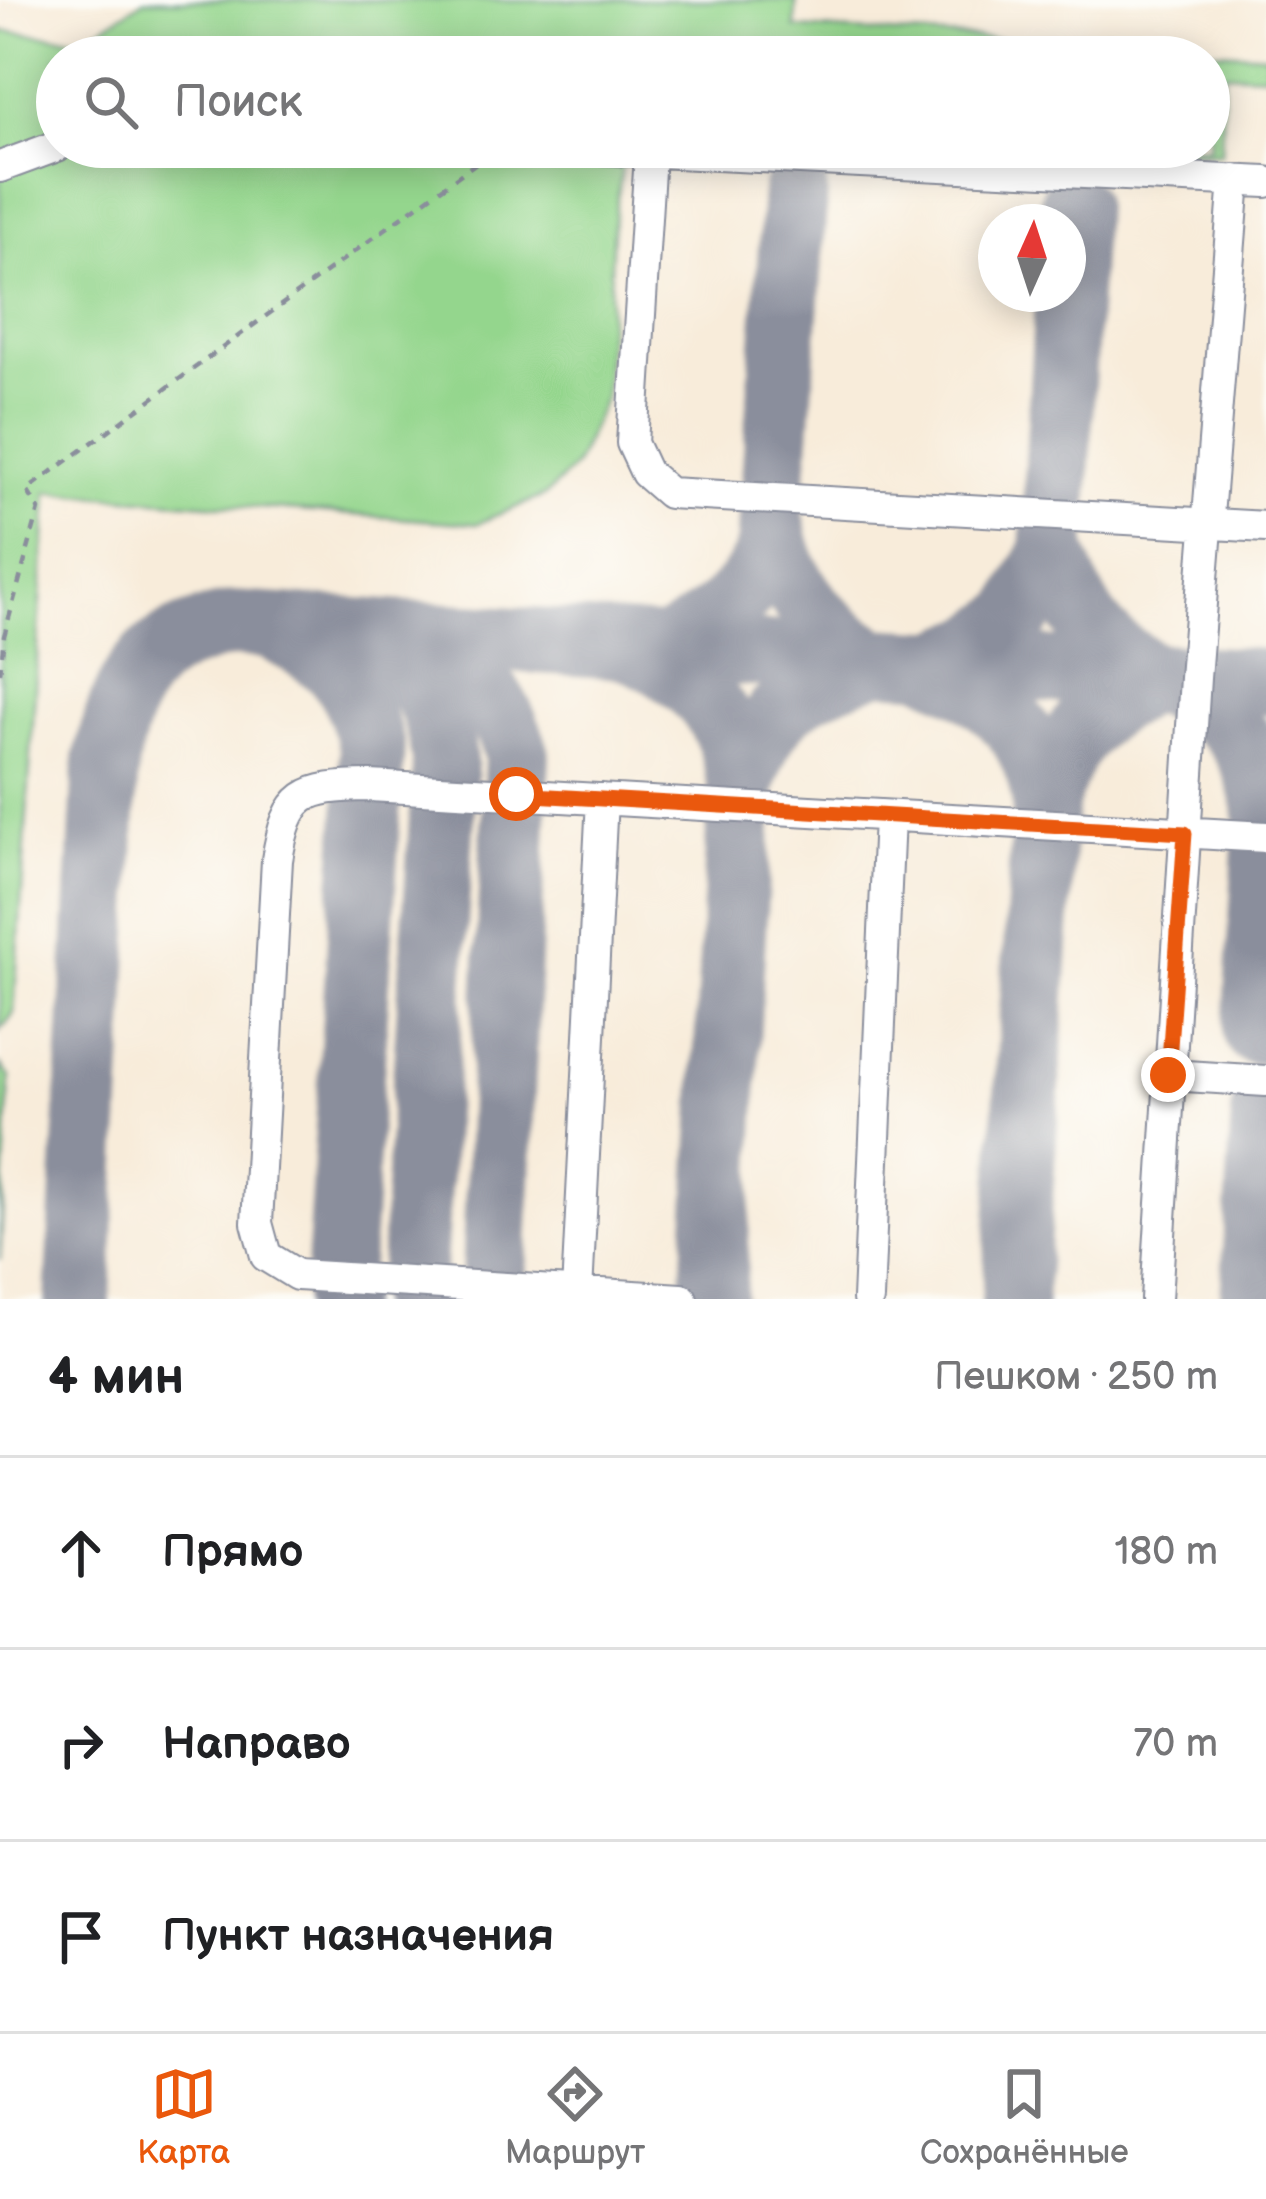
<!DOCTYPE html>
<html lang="ru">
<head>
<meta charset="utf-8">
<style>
	:root { --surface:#fff; --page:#f2f2f2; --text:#202124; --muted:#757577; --line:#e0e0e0; --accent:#ea580c }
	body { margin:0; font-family:"Balsamiq Sans",sans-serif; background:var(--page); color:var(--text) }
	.compass { position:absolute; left:978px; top:204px; width:108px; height:108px; border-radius:50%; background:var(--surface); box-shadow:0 6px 30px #0003; rotate:3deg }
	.stop { position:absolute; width:36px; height:36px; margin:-27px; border:9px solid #ea580c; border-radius:50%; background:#fff }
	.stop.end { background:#ea580c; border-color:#fff; box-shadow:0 3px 12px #0008 }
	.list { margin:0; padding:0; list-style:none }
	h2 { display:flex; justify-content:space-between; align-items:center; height:156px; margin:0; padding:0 48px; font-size:51px }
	h2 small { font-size:39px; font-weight:400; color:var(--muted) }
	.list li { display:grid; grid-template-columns:78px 1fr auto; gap:36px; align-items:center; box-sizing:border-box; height:192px; padding:0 48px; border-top:3px solid var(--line) }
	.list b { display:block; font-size:45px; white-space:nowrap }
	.list em { font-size:39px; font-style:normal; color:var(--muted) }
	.icon { flex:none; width:66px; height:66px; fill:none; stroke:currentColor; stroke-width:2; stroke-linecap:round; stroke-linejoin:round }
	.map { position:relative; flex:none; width:1266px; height:1299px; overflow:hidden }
	.search { position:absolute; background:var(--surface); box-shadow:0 6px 30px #0003; left:36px; right:36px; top:36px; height:132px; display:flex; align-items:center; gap:30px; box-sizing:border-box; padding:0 42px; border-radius:66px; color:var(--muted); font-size:45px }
	.sheet { height:732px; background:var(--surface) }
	nav { display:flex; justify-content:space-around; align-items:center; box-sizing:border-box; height:168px; border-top:3px solid var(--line); background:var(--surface); font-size:33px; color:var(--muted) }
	nav a { display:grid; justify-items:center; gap:6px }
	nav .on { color:var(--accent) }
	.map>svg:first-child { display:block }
	.green { fill:#94d68d; stroke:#588276; stroke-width:3 }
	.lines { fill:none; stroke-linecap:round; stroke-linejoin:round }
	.taxiway { stroke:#8a8e9c; stroke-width:66 }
	.minor-casing { stroke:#8a8e9c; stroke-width:34 }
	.path { stroke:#8a8e9c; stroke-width:4.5; stroke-dasharray:9 9; stroke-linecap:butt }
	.minor { stroke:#fff; stroke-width:30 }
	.route { stroke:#ea580c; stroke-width:15 }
</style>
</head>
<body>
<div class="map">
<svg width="1266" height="1299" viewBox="0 0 1266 1299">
	<rect width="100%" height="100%" fill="#fdfcf7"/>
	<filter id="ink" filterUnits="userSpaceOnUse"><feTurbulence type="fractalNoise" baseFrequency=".00833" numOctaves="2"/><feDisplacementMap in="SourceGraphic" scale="24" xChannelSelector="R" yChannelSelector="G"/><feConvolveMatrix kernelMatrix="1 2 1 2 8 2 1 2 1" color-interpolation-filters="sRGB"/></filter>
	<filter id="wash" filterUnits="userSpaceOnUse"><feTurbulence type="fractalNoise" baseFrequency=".004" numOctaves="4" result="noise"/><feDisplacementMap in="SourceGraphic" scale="48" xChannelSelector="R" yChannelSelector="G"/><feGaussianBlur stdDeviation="2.7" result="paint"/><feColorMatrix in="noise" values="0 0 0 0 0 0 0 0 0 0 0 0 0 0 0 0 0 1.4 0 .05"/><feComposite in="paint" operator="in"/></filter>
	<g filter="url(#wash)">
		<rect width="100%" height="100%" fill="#f8ecda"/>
		<!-- green -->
		<path class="green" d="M144,0H796L795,28L1266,54V75L1224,73L1221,154L1139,147H1209V57H57V147H625L613,228L605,397L575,466L546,495L476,524L48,492L14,1013L0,1031V31L84,39Z
			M0,1065L10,1077L0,1260Z"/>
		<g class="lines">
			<!-- taxiway -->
			<path class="taxiway" d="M774,529C784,591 823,630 875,661
				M1053,550C1065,585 1079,620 1108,645C1179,704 1252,702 1266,812
				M279,632C338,660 356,685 372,747L337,1299
				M347,636C416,665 439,695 445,770L411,1299
				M423,636C473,668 500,699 517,756L493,1299
				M666,649C709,625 753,596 769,547L795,192
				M634,650C700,679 733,719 741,791L713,1299
				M938,663L981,645L1019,616L1053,550L1072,205
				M931,667C996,696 1036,731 1045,805L1014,1299
				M741,791C761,712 795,689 870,663
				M1045,805C1064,731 1094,711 1158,676
				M1256,1032L1266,842
				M78,1299L106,760C125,675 145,642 234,624L1266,682
				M1253,1299L1264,1109"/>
		</g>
	</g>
	<g filter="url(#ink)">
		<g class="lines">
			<defs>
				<path id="minor" d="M555,147L1266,182
					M650,154L632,443L646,473L669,493L1266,527
					M0,167L57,146
					M1169,1075L1266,1081
					M577,1293L602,799
					M682,1299L297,1275L266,1256L257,1223L277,860C288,792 304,787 370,786L1266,837
					M868,1299L889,817
					M1156,1299L1195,678L1235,180"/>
			</defs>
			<!-- minor casing -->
			<use href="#minor" class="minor-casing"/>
			<!-- path -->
			<path class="path" d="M0,673L4,636L39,510L27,490L498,147"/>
			<!-- minor -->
			<use href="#minor" class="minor"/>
		</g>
	</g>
	<g class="lines" filter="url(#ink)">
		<!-- route -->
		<path class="route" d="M516,794L1185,833L1168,1075"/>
	</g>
</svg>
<svg class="compass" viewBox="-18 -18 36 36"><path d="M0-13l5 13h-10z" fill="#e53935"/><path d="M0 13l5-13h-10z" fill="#757577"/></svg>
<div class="stop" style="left:516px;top:794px"></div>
<div class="stop end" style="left:1168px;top:1075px"></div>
<div class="search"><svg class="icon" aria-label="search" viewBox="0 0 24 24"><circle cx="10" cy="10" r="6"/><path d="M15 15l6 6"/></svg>Поиск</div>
</div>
<section class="sheet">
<h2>4 мин<small>Пешком · 250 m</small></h2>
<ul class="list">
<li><svg class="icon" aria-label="ahead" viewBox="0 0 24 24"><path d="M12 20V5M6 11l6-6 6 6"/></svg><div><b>Прямо</b></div><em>180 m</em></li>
<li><svg class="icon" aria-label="right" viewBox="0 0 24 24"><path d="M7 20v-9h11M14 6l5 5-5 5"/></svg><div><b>Направо</b></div><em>70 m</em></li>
<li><svg class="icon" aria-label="arrive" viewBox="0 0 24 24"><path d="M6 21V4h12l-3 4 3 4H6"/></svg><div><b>Пункт назначения</b></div></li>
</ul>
</section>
<nav>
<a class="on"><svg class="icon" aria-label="map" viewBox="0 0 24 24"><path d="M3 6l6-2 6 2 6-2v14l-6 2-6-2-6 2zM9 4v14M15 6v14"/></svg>Карта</a>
<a><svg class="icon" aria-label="directions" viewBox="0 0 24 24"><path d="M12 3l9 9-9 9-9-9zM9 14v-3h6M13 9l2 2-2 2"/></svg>Маршрут</a>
<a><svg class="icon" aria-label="saved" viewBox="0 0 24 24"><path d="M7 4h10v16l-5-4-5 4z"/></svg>Сохранённые</a>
</nav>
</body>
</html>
